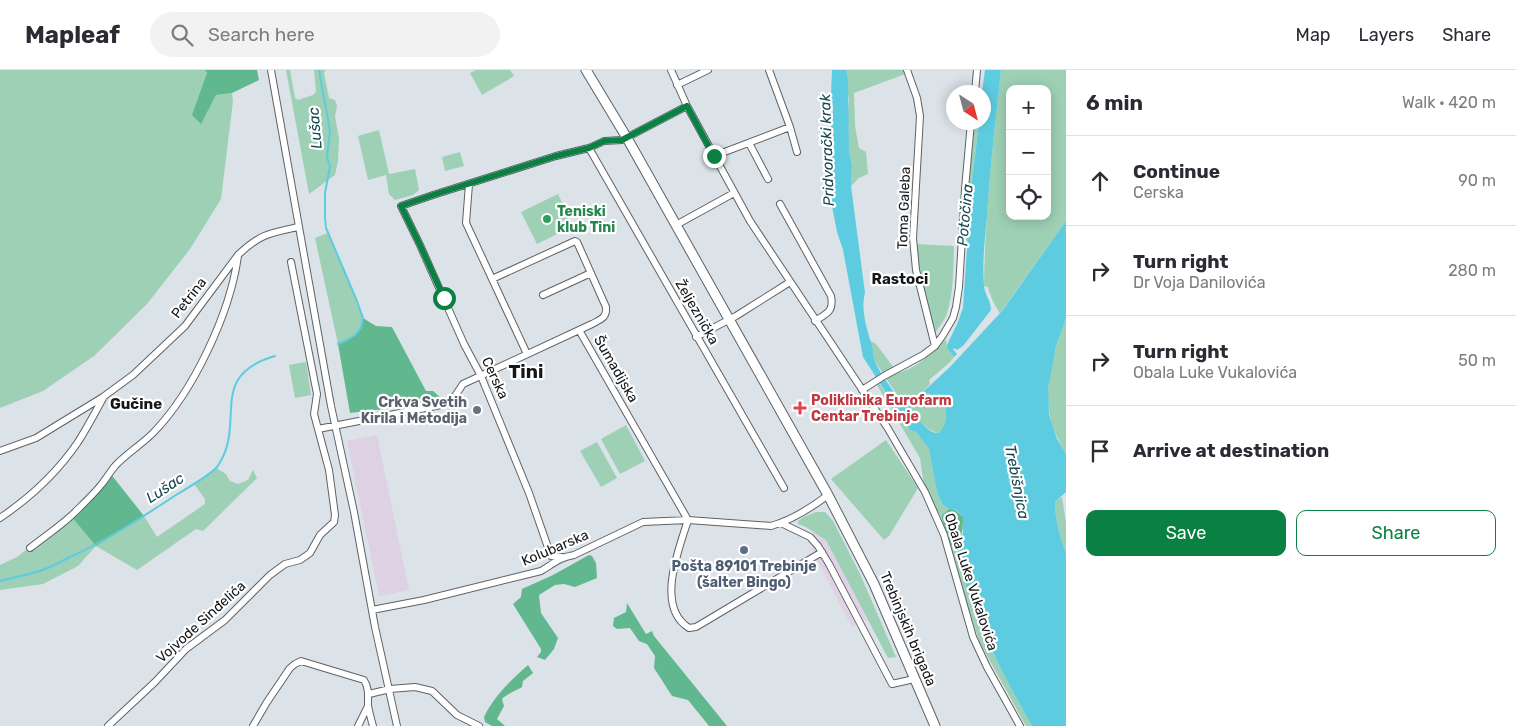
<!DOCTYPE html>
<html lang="en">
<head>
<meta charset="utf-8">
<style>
	:root { --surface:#fff; --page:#f2f2f3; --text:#2b2b33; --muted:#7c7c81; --line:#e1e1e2; --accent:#0b8043 }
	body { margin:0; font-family:Rubik,sans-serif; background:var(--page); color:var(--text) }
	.controls { position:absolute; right:15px; top:15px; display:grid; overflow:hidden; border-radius:10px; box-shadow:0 2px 12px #0003 }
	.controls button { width:45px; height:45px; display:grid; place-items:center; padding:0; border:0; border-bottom:1px solid var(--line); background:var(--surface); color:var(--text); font:25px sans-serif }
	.compass { position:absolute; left:946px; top:15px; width:45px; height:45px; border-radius:50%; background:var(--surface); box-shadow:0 2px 12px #0003; rotate:144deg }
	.stop { position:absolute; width:15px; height:15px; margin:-11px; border:4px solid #0b8043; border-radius:50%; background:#fff }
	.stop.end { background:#0b8043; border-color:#fff; box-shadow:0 1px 5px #0008 }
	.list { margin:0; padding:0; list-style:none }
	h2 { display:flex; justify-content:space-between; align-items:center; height:65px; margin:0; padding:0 20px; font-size:21px }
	h2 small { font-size:16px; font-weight:400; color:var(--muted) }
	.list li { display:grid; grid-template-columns:32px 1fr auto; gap:15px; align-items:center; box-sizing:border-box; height:90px; padding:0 20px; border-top:1px solid var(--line) }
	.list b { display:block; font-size:19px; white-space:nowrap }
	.list p { margin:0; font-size:16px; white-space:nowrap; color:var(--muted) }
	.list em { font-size:16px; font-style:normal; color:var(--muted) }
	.actions { display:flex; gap:10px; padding:15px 20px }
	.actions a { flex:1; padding:11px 0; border:1px solid var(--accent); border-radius:10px; text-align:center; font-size:18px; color:var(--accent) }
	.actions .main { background:var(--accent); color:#fff }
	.icon { flex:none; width:28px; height:28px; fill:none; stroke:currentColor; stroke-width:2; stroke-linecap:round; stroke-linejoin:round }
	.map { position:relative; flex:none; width:1066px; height:656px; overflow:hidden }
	header { display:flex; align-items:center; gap:30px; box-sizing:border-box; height:70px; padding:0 25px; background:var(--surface); border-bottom:1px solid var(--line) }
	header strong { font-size:24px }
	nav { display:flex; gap:28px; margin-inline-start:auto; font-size:18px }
	.search { width:350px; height:45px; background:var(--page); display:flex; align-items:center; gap:12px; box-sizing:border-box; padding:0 18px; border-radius:28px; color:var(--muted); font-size:19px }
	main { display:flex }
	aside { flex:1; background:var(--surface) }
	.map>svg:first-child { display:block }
	.commercial { fill:#e0d1e4 }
	.industrial { fill:#dfd1e4 }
	.green { fill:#9dd0b5; fill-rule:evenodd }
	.forest { fill:#61b88f }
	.water { fill:#5dcce1; fill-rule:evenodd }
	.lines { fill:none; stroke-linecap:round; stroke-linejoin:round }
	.stream { stroke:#5dcce1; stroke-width:2 }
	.street-casing { stroke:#5d6268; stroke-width:8 }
	.secondary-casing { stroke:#5d6268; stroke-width:11 }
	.street { stroke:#fff; stroke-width:6 }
	.secondary { stroke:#fff; stroke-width:9 }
	.route { stroke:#0b8043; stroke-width:6 }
	.leisure-dot { fill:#2e9e5b; stroke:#fff; stroke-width:2 }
	.health-dot { fill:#e0444e; stroke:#fff; stroke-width:2 }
	.worship-dot { fill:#6b7280; stroke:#fff; stroke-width:2 }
	.service-dot { fill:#5c6f8a; stroke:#fff; stroke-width:2 }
	.labels { text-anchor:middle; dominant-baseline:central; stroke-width:4.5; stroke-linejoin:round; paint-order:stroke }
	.street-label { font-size:14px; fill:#141618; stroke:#fff }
	.leisure-label { font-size:14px; font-weight:bold; fill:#27864d; stroke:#fff; text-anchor:start }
	.health-label { font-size:14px; font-weight:bold; fill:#be3a42; stroke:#fff; text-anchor:start }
	.worship-label { font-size:14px; font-weight:bold; fill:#5b616d; stroke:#fff; text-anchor:end }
	.service-label { font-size:14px; font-weight:bold; fill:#4e5e75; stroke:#fff }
	.water-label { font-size:15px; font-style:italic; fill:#164851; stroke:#fff }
	.neighbourhood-label { font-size:15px; font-weight:bold; fill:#141618; stroke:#fff }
	.district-label { font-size:19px; font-weight:bold; fill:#141618; stroke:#fff }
</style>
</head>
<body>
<header>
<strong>Mapleaf</strong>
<div class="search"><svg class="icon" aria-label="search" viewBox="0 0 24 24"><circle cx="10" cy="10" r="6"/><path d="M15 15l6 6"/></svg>Search here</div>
<nav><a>Map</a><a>Layers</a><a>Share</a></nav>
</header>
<main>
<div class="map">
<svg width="1066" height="656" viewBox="0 0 1066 656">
	<rect width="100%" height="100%" fill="#dbe2e8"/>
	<!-- commercial -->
	<path class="commercial" d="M816,462L826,470L867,549L852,557L812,480V464Z"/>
	<!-- industrial -->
	<path class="industrial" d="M377,365L409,520L379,526L347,371Z"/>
	<!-- green -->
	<path class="green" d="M0,0H205L207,3L201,53L216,25L232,23L233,31L221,129L190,179L147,234L94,286L43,321L0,338Z
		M286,0H290L295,28L298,30L313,25L316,22L314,0H326L324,3L329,28L335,30L337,36L335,46L339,69L338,91L335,105L309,124Z
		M476,0H510L514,6L482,25L470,3Z
		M846,0H906L908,3L854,23L855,56L859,78L866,82L868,104L859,108L851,116L852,95L849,82L848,43L849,29L847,20L848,9Z
		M1001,0H1066V151L1000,243C995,237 990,225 988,217L984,216C985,144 993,72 1001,0ZM1010,19H1047V146H1010Z
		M975,53H979L971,119L968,171L965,170L968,119Z
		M379,60L389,104L415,99L419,120L413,125L395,130L389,124L386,105L368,110L358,66Z
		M460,82L464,96L445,101L442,87Z
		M558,124L573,156L537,174L521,142Z
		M328,163L357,231L363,248L361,258L355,265L347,270L338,274L315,168Z
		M914,174L954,176C953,198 954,222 947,243C945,250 939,257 935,263L932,262Z
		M1066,248V384C1059,372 1053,360 1050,345C1043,315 1055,276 1066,248Z
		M946,269L947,278L954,287L949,293L929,310L930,314C923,321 914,334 903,333L885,307C892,305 898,303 904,301C921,294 934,282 946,269Z
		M869,270L876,274L894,298L883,304L874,289Z
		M306,292L311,325L295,328L289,295Z
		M879,313L910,360L916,362L929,379L938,425L943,435L949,439L941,446L925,422L920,388L877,315Z
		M928,322C947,328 952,348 939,363C930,363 912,346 911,337Z
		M626,355L645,391L620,404L601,369Z
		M886,370L918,418L889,466L884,470L831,409Z
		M597,372L617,408L601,417L580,381Z
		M216,398L226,404L230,411L238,414L248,410L253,400L257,408L203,461L196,459L137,500L96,476L78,496L43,514L0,520V495L17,487L71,446L96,475L144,446L157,467L205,434V429L194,414Z
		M1062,427L1066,453V483C1060,467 1055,450 1055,432Z
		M816,442H825L833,451L860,504L896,587L888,588L826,470L806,457L798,454V451L804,447Z
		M956,474C961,494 965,515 972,534C987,577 1011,616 1032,656H1026L980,573L968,537L951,476Z"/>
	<!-- forest -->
	<path class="forest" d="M205,0H257L259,10L232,23L216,25L201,54L192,45L207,3Z
		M363,248L376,256L392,257L426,321H433L440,327L419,335L350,343L338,274C352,269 360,264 363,248Z
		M110,403L144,446L96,476L71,446Z
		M949,439L955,440L963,447C963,458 963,471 951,476L941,446Z
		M589,485L592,486L596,493L597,508L575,517L564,514L555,515L539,525L541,543L558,568L554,579L545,590L537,587L541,582V579L513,534L521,527L522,519L553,505Z
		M627,533L646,564L652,561L654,566L727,656H709L688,630L672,626L654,598L655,586L647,574L639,571L630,558L617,559L613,556L614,548L626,542Z
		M528,595L533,603L523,611L522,617C515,621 507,624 502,629L504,636L497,649L505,656H492L485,652L484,647C494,626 511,610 528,595Z"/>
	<!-- water -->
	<path class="water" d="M832,0H846L848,9L849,82L852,95L851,116L865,223C860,242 868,261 873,280C873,284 873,287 875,291C879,302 895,324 903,333L907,334L912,332L950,297L1002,241L1066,151V248L1056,276L1048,318L1049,344L1057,369L1066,384V422L1055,432C1055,450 1060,467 1066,483V656H1032C1010,616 988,577 972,534C965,515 961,494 956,474L963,463V447L956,440L949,439L943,435L938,425L935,411L929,379L916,362L910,360L863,287L843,180L837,162L832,136L827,88L833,40L831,26ZM928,323C947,328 952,348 939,363C928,364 919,349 912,342L911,337Z
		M985,0H1001C996,48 990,97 987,146C985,168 982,192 984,215C984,224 991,230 991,240L963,276L957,280L954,278L953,279L957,284L954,287L947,278V275L958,252L963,238L971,119L979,53L984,52V22H982Z"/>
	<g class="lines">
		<!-- stream -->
		<path class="stream" d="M319,0L330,61L327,88L330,96L325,123V148L326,158L357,231L363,248L361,258L355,265L347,270L338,274
			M0,511C11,508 22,506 33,503C45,500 57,494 68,488C106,471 141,448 176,425C186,419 210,405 217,397C248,354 205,306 275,286"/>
		<defs>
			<path id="street" d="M271,0L331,336L354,442L375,557L397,656
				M671,0L687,36L750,151L887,357L925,422L944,465L973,567L987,597L1020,656
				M769,0L790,57L797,82
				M907,0L917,28L920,46L913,168L916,200L935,276
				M677,15L708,0
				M975,22L977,0
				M749,73L768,109
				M589,78L784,418
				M714,86L790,57
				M469,114L466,153L527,284
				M780,134L831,226C834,242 827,243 815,251
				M676,155L734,123
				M291,192L317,324L314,344L318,359
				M543,225L591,203
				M579,260L688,450
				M696,267L736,246L790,212
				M862,320L884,306L923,285L935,276L943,265L953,248L956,237L959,217L965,119L971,52
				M0,381L36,368L103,327L133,305L185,256L238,185C260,164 270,163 298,157
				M0,448C31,427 57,403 78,372C87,358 95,343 103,328
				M688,450C679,479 655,537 689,558L696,557L822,482
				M781,453L810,467L818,476L829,494L892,614L914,609
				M30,478C44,467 59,457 72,445C82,435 93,425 101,415C106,409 110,402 115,396C126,384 141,375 153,363C193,322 230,244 238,186
				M562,487L551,486L529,423L481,306L464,274L420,175L401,136L433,125L556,86L589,78L604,71L622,70L687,36
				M372,540L424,530L541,501C553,494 560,487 574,485L643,452L688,450L771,456C792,450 811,438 828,425
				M369,624L390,619L415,617L432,621L457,645L479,656
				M108,656L155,612L186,579L225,550L270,505L285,494L300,490L310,483L320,465L334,452L335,445L329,400L318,359L446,334L455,326L463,314L592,254C601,249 607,248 606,237L577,172L575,171L492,209
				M253,656L267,632L290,598L295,594L301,591L364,610C369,618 368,626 368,635C369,642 371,649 373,656
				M358,656L368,636"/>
			<path id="secondary" d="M586,0L627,68L828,425L874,514L935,656"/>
		</defs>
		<!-- street casing -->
		<use href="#street" class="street-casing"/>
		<!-- secondary casing -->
		<use href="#secondary" class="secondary-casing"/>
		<!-- street -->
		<use href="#street" class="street"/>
		<!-- secondary -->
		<use href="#secondary" class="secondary"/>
	</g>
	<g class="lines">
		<!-- route -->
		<path class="route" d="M444,228L420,175L401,136L433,125L556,86L589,78L604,71L622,70L687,36L714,86"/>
	</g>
	<!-- markers -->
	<circle class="leisure-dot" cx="547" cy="149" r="5"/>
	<path class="health-dot" d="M797.5 330.5h5v5h5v5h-5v5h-5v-5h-5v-5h5z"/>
	<circle class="worship-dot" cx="477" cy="340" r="5"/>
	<circle class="service-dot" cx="744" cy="480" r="5"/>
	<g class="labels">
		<!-- street labels -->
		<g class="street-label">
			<text transform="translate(904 138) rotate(-88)">Toma Galeba</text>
			<text transform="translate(189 228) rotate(-52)">Petrina</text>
			<text transform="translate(697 242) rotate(60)">Željeznička</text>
			<text transform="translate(616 299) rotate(60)">Šumadijska</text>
			<text transform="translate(495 308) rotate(65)">Cerska</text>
			<text transform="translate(555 478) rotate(-23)">Kolubarska</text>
			<text transform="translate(971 512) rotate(72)">Obala Luke Vukalovića</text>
			<text transform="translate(201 552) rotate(-42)">Vojvode Sinđelića</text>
			<text transform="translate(908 559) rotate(67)">Trebinjskih brigada</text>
		</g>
		<!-- leisure labels -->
		<g class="leisure-label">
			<text x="557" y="141">Teniski<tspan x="557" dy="16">klub Tini</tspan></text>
		</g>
		<!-- health labels -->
		<g class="health-label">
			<text x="811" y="330">Poliklinika Eurofarm<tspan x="811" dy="16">Centar Trebinje</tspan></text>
		</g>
		<!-- worship labels -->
		<g class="worship-label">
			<text x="467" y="332">Crkva Svetih<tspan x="467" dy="16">Kirila i Metodija</tspan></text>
		</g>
		<!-- service labels -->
		<g class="service-label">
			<text x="744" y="496">Pošta 89101 Trebinje<tspan x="744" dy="16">(šalter Bingo)</tspan></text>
		</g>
		<!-- water labels -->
		<g class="water-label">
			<text transform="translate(315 58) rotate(-95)">Lušac</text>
			<text transform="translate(827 80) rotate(-92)">Pridvorački krak</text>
			<text transform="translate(965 145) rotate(-85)">Potočina</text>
			<text transform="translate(1017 412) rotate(79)">Trebišnjica</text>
			<text transform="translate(165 418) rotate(-33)">Lušac</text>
		</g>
		<!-- neighbourhood labels -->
		<g class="neighbourhood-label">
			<text x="900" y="209">Rastoci</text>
			<text x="136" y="334">Gučine</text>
		</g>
		<!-- district labels -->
		<g class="district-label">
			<text x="526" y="301">Tini</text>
		</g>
	</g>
</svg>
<div class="controls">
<button>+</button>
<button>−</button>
<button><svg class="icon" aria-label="locate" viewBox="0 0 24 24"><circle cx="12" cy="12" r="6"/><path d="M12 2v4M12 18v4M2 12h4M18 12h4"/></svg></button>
</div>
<svg class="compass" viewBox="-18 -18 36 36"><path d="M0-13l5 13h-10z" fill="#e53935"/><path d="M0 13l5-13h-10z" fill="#7c7c81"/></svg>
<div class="stop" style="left:444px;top:228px"></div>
<div class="stop end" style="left:714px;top:86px"></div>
</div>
<aside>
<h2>6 min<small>Walk · 420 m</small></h2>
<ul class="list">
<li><svg class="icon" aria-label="ahead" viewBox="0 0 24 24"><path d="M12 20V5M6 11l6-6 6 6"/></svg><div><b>Continue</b><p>Cerska</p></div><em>90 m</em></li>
<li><svg class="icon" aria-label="right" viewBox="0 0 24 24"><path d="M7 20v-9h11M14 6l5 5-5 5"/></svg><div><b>Turn right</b><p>Dr Voja Danilovića</p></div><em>280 m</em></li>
<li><svg class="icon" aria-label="right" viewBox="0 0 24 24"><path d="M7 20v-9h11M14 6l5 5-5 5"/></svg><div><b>Turn right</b><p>Obala Luke Vukalovića</p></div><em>50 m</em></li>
<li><svg class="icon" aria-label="arrive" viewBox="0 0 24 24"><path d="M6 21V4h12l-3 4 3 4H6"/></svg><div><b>Arrive at destination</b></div></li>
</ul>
<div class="actions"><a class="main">Save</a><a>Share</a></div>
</aside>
</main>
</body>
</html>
